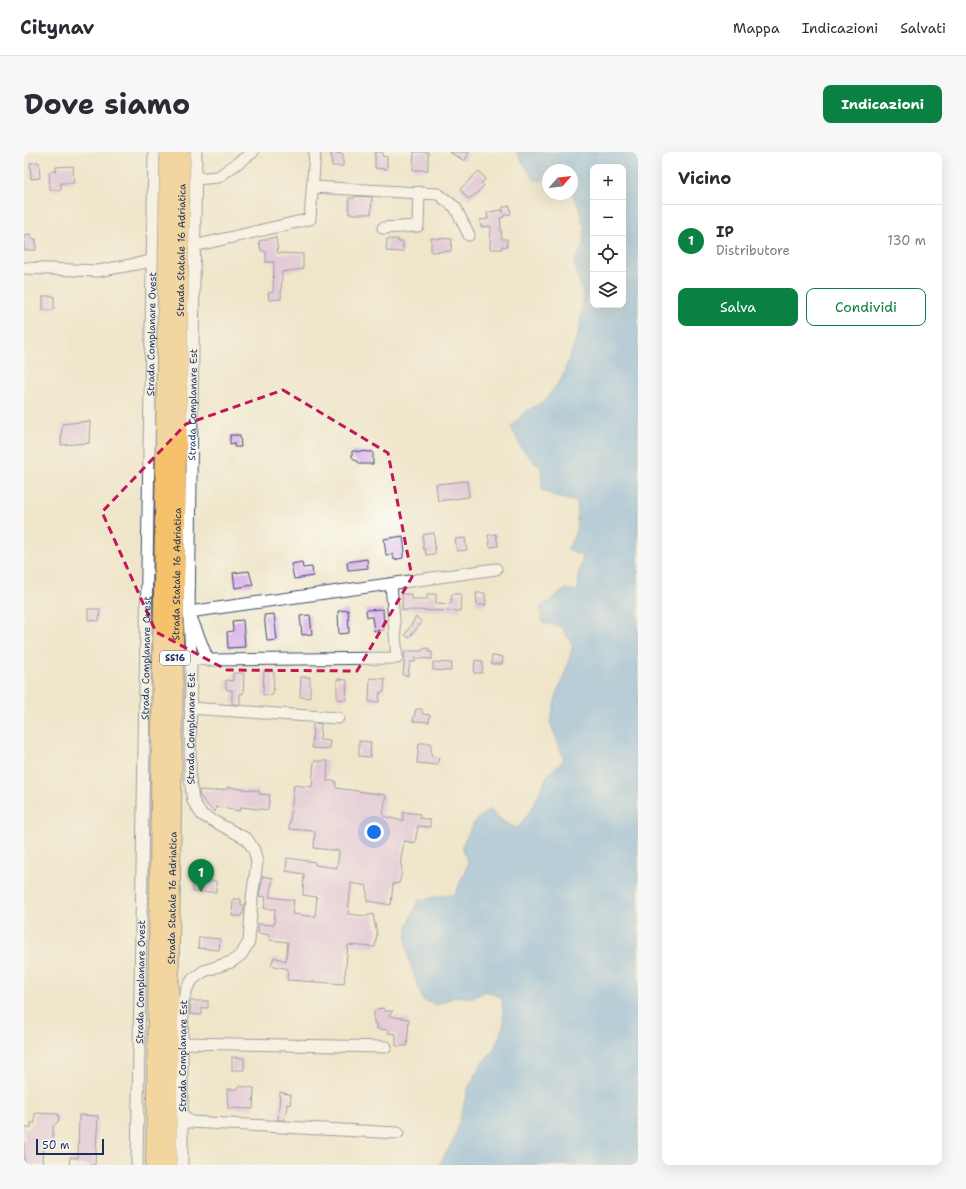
<!DOCTYPE html>
<html lang="it">
<head>
<meta charset="utf-8">
<style>
	:root { --surface:#fff; --page:#f7f7f7; --text:#2b2b33; --muted:#7c7c81; --line:#e1e1e2; --accent:#0b8043 }
	body { margin:0; font-family:"Shantell Sans",sans-serif; background:var(--page); color:var(--text) }
	.controls { position:absolute; right:12px; top:12px; display:grid; overflow:hidden; border-radius:8px; box-shadow:0 4px 16px #0002 }
	.controls button { width:36px; height:36px; display:grid; place-items:center; padding:0; border:0; border-bottom:1px solid var(--line); background:var(--surface); color:var(--text); font:20px sans-serif }
	.compass { position:absolute; left:518px; top:12px; width:36px; height:36px; border-radius:50%; background:var(--surface); box-shadow:0 4px 16px #0002; rotate:63deg }
	.scale { position:absolute; left:12px; bottom:10px; width:68px; box-sizing:border-box; padding-left:4px; border:2px solid #1b2f5e; border-top:0; font-size:11px; line-height:14px; white-space:nowrap; color:#1b2f5e; -webkit-text-stroke:3px #fdfcf7; paint-order:stroke }
	.you { position:absolute; left:350px; top:680px; width:14px; height:14px; margin:-10px; border:3px solid #fff; border-radius:50%; background:#1a73e8; box-shadow:0 0 0 6px #1a73e833 }
	.badge { display:grid; place-items:center; width:26px; height:26px; border-radius:50%; background:var(--accent); color:#fff; font-size:13px; font-weight:700 }
	.pin { position:absolute; translate:-50% -33px; filter:drop-shadow(0 1px 2px #0008) }
	.pin::after { content:''; position:absolute; top:21px; width:14px; height:12px; background:inherit; clip-path:polygon(0 0,100% 0,50% 100%) }
	.list { margin:0; padding:0; list-style:none }
	h2 { display:flex; justify-content:space-between; align-items:center; height:52px; margin:0; padding:0 16px; font-size:17px }
	h2 small { font-size:13px; font-weight:400; color:var(--muted) }
	.list li { display:grid; grid-template-columns:26px 1fr auto; gap:12px; align-items:center; box-sizing:border-box; height:72px; padding:0 16px; border-top:1px solid var(--line) }
	.list b { display:block; font-size:15px; white-space:nowrap }
	.list p { margin:0; font-size:13px; white-space:nowrap; color:var(--muted) }
	.list em { font-size:13px; font-style:normal; color:var(--muted) }
	.actions { display:flex; gap:8px; padding:12px 16px }
	.actions a { flex:1; padding:9px 0; border:1px solid var(--accent); border-radius:8px; text-align:center; font-size:14px; color:var(--accent) }
	.actions .main { background:var(--accent); color:#fff }
	.icon { flex:none; width:22px; height:22px; fill:none; stroke:currentColor; stroke-width:2; stroke-linecap:round; stroke-linejoin:round }
	.map { position:relative; flex:none; width:614px; height:1013px; overflow:hidden; border-radius:8px }
	header { display:flex; align-items:center; gap:24px; box-sizing:border-box; height:56px; padding:0 20px; background:var(--surface); border-bottom:1px solid var(--line) }
	header strong { font-size:19px }
	nav { display:flex; gap:22px; margin-inline-start:auto; font-size:14px }
	.intro { display:flex; align-items:center; justify-content:space-between; box-sizing:border-box; height:96px; padding:0 24px }
	h1 { margin:0; font-size:28px }
	.button { padding:10px 18px; border-radius:8px; background:var(--accent); color:#fff; font-size:14px; font-weight:700 }
	main { display:flex; gap:24px; padding:0 24px }
	aside { flex:1; background:var(--surface); border-radius:8px; box-shadow:0 4px 16px #0002 }
	.map>svg:first-child { display:block }
	.water { fill:#75afe5; stroke:#486fa2; fill-rule:evenodd }
	.building { fill:#d7aae7 }
	.lines { fill:none; stroke-linecap:round; stroke-linejoin:round }
	.minor-casing { stroke:#3b4a6e; stroke-width:13 }
	.highway-casing { stroke:#3b4a6e; stroke-width:18 }
	.minor { stroke:#fff; stroke-width:11 }
	.highway { stroke:#f5c16b; stroke-width:16 }
	.marked { fill:none; stroke:#c2185b; stroke-width:3; stroke-dasharray:8 5; stroke-linejoin:round }
	.labels { text-anchor:middle; dominant-baseline:central; stroke-width:3; stroke-linejoin:round; paint-order:stroke }
	.shield { fill:#fdfcf7; stroke:#5f6c8c; stroke-width:1 }
	.shield-label { font-size:9px; font-weight:bold; fill:#1b2f5e }
	.street-label { font-size:10px; fill:#1b2f5e; stroke:#fdfcf7 }
</style>
</head>
<body>
<header>
<strong>Citynav</strong>
<nav><a>Mappa</a><a>Indicazioni</a><a>Salvati</a></nav>
</header>
<div class="intro"><h1>Dove siamo</h1><a class="button">Indicazioni</a></div>
<main>
<div class="map">
<svg width="614" height="1013" viewBox="0 0 614 1013">
	<rect width="100%" height="100%" fill="#fdfcf7"/>
	<filter id="ink" filterUnits="userSpaceOnUse"><feTurbulence type="fractalNoise" baseFrequency=".025" numOctaves="2"/><feDisplacementMap in="SourceGraphic" scale="8" xChannelSelector="R" yChannelSelector="G"/><feConvolveMatrix kernelMatrix="1 2 1 2 8 2 1 2 1" color-interpolation-filters="sRGB"/></filter>
	<filter id="wash" filterUnits="userSpaceOnUse"><feTurbulence type="fractalNoise" baseFrequency=".012" numOctaves="4" result="noise"/><feDisplacementMap in="SourceGraphic" scale="16" xChannelSelector="R" yChannelSelector="G"/><feGaussianBlur stdDeviation="0.9" result="paint"/><feColorMatrix in="noise" values="0 0 0 0 0 0 0 0 0 0 0 0 0 0 0 0 0 1.4 0 .05"/><feComposite in="paint" operator="in"/></filter>
	<g filter="url(#wash)">
		<rect width="100%" height="100%" fill="#efe6ca"/>
		<!-- water -->
		<path class="water" d="M492,0H614V1013H415L431,986L444,936L458,912L470,897L480,872L478,846L462,839L448,846L432,844L413,853L399,848C392,825 376,796 385,771C387,763 392,756 395,748L431,742L444,712L438,694L451,669L465,657L481,671L494,676L507,658L524,623L540,607L526,570L533,541L542,518L549,493L536,474L519,471L516,455L542,437L554,439L555,420L559,405L544,397L552,379L554,350L535,346L518,338L517,317L498,297L487,275L501,260L520,249L538,226L555,179L560,146L550,110L559,94L561,76L554,53L548,42V18H524V27L511,29ZM569,15H599V153H569Z"/>
		<g id="blocks">
			<!-- building -->
			<path class="building" d="M307,0L319,2V14H308Z
				M351,0H359L358,4L363,5V17L351,16Z
				M390,0H404V18H389Z
				M425,0H445L441,9Z
				M15,10L16,26L7,27L6,11Z
				M49,14L50,31H37V38H26L25,20L32,19V15Z
				M455,19L460,25L461,28L457,31L460,34L454,39V41L444,47L436,37Z
				M331,44L348,45L347,62H325V46H331Z
				M486,54L487,62L480,63V65L476,66L478,87H483V95L478,94V97H466L467,74L457,75L456,68L464,67L463,61L470,59L478,58L479,61V55Z
				M7,82V87H12V98H0V83Z
				M252,85L254,101L279,102V117L258,120L257,147L245,148L244,141L249,140L250,110H242V100L237,98L235,89Z
				M407,86L428,87L427,99L407,100Z
				M363,87H374V90H379V100L362,99Z
				M19,144H30V158H19Z
				M66,269L65,291L37,293L38,272Z
				M206,283H216L217,295H210V291L206,292Z
				M328,299L349,300V312H336L328,305Z
				M443,329L445,345L414,349L412,332Z
				M410,381L411,402L402,403L401,397H399V383Z
				M472,382L474,394L466,395L464,383Z
				M379,384L381,400L379,401V406L370,408L369,402L362,403L360,387Z
				M441,386L443,398L433,399L431,387Z
				M343,407L344,416L324,418L323,410Z
				M278,410L279,416L288,415L289,424L270,427L267,412Z
				M225,419L229,433L211,436L209,421Z
				M452,441H461L462,453H453Z
				M378,442H387V447H403V442H412V451L427,452L428,442H437L436,459L378,458Z
				M64,457H76L75,469L64,468Z
				M359,457L360,478L350,479L348,465H343L342,458Z
				M324,458L325,481L315,482L314,459Z
				M250,462L253,488L243,489L240,463Z
				M286,463L288,482L278,483L276,464Z
				M392,465L398,470L385,486L381,483Z
				M219,468L221,495L204,496L203,480L209,479L208,469Z
				M405,496V500H408V507L391,506V510H386L384,524L379,523L381,499H398V497Z
				M468,504L479,505L478,512H467Z
				M451,508L459,509L458,521H450Z
				M409,510L428,511L427,519L409,518Z
				M240,519L250,520L249,543H239Z
				M209,521H220L219,542L216,541V552H208V538H203L202,535V528L209,529Z
				M277,525H286V546L276,545Z
				M346,526L361,527L360,540H356L355,550H345Z
				M313,527L323,528L322,548L313,547Z
				M392,557H398V562L406,563L405,570L389,569Z
				M289,571L297,572L296,588L306,589L305,597L288,596Z
				M335,589L347,590L346,605L335,604Z
				M395,591H407V604L415,606L413,613L393,611Z
				M290,609H304L303,629H312V636L362,643L359,664L379,669V660L396,662V666L406,668V675L394,674L391,691L380,689L376,713H378L377,725L375,731L369,732L367,753L343,749V734L327,731L324,762L342,764L349,762L353,782L351,795L324,793L320,832L263,828L264,817L247,813L250,805L262,809L264,790L245,788V783L234,781V772L250,773L251,757H240L242,745L235,744L239,724L249,726L245,745L270,748L268,762L291,765L293,745L279,743L280,722L262,719L263,706L291,710V713L313,716L315,699L290,696L291,679L265,677L270,633L288,635Z
				M203,635L235,639V642L246,643L244,658L217,655L216,659L192,655L191,660L183,653L175,643V638L190,639L203,637Z
				M169,729H192V740H169Z
				M209,747H217V753H220L219,762L216,764H208Z
				M175,785L196,787L195,798L174,796Z
				M166,849H184V856H178V863L166,862Z
				M360,856V859H369L364,864L385,867L383,894H372V882L364,881L365,878L353,877V871H350V860L352,857Z
				M208,905L220,906V918H208Z
				M215,934L230,936L229,957L204,956L203,937H214Z
				M256,940L267,943L266,953L263,952L261,968H254Z
				M11,961L34,962L35,967L34,970L29,974V992H20L19,1013H0V976H7V971H11Z
				M55,963L74,964L71,1013H45L46,1005L54,1006Z"/>
		</g>
	</g>
	<g filter="url(#ink)">
		<use href="#blocks" fill-opacity="0" stroke="#3b4a6e" stroke-width="1"/>
		<g class="lines">
			<defs>
				<g id="minor">
					<path d="M171,27L194,25L229,0"/>
					<path d="M289,35L414,42L431,55L445,83"/>
					<path d="M359,76L394,74L395,40"/>
					<path d="M170,94L286,67L291,0"/>
					<path d="M0,116L74,119L128,109"/>
					<path d="M167,506L184,508L373,506L367,432"/>
					<path d="M184,508L165,460L472,417"/>
					<path d="M166,556L314,566"/>
					<path d="M158,891L362,895"/>
					<path d="M158,962L166,970L374,981"/>
					<path id="s1" d="M113,1013L130,0"/>
					<path id="s2" d="M158,1013V891L159,849L163,836L169,827L180,819L207,810L217,803L225,790L228,746L233,710L230,698L223,687L178,663L169,649L166,626L167,506L165,460L172,0"/>
				</g>
				<g id="highway">
					<path d="M130,1013L144,0"/>
					<path id="s3" d="M144,1013L158,0"/>
				</g>
			</defs>
			<!-- minor casing -->
			<use href="#minor" class="minor-casing"/>
			<!-- highway casing -->
			<use href="#highway" class="highway-casing"/>
			<!-- minor -->
			<use href="#minor" class="minor"/>
			<!-- highway -->
			<use href="#highway" class="highway"/>
		</g>
	</g>
	<!-- marked area -->
	<path d="M0 0H614V1013H0ZM259,238L364,301L388,425L333,519L203,518L132,480L78,360L162,272Z" fill="#efe6ca" fill-opacity=".55" fill-rule="evenodd"/>
	<path class="marked" d="M259,238L364,301L388,425L333,519L203,518L132,480L78,360L162,272Z"/>
	<g class="labels">
		<!-- shield labels -->
		<rect class="shield" x="136" y="499" width="30" height="14" rx="3"/>
		<g class="shield-label">
			<text x="151" y="506">SS16</text>
		</g>
		<!-- street labels -->
		<g class="street-label">
			<text stroke="none"><textPath href="#s3" startOffset="915">Strada Statale 16 Adriatica</textPath></text>
			<text stroke="none"><textPath href="#s1" startOffset="831">Strada Complanare Ovest</textPath></text>
			<text stroke="none"><textPath href="#s2" startOffset="828">Strada Complanare Est</textPath></text>
			<text stroke="none"><textPath href="#s3" startOffset="591">Strada Statale 16 Adriatica</textPath></text>
			<text stroke="none"><textPath href="#s1" startOffset="507">Strada Complanare Ovest</textPath></text>
			<text stroke="none"><textPath href="#s2" startOffset="504">Strada Complanare Est</textPath></text>
			<text stroke="none"><textPath href="#s3" startOffset="267">Strada Statale 16 Adriatica</textPath></text>
			<text stroke="none"><textPath href="#s1" startOffset="183">Strada Complanare Ovest</textPath></text>
			<text stroke="none"><textPath href="#s2" startOffset="109">Strada Complanare Est</textPath></text>
		</g>
	</g>
</svg>
<div class="controls">
<button>+</button>
<button>−</button>
<button><svg class="icon" aria-label="locate" viewBox="0 0 24 24"><circle cx="12" cy="12" r="6"/><path d="M12 2v4M12 18v4M2 12h4M18 12h4"/></svg></button>
<button><svg class="icon" aria-label="layers" viewBox="0 0 24 24"><path d="M12 4l9 5-9 5-9-5zM3 14l9 5 9-5"/></svg></button>
</div>
<svg class="compass" viewBox="-18 -18 36 36"><path d="M0-13l5 13h-10z" fill="#e53935"/><path d="M0 13l5-13h-10z" fill="#7c7c81"/></svg>
<div class="scale">50 m</div>
<div class="you"></div>
<div class="pin badge" style="left:177px;top:740px">1</div>
</div>
<aside>
<h2>Vicino<small></small></h2>
<ul class="list">
<li><span class="badge">1</span><div><b>IP</b><p>Distributore</p></div><em>130 m</em></li>
</ul>
<div class="actions"><a class="main">Salva</a><a>Condividi</a></div>
</aside>
</main>
</body>
</html>
